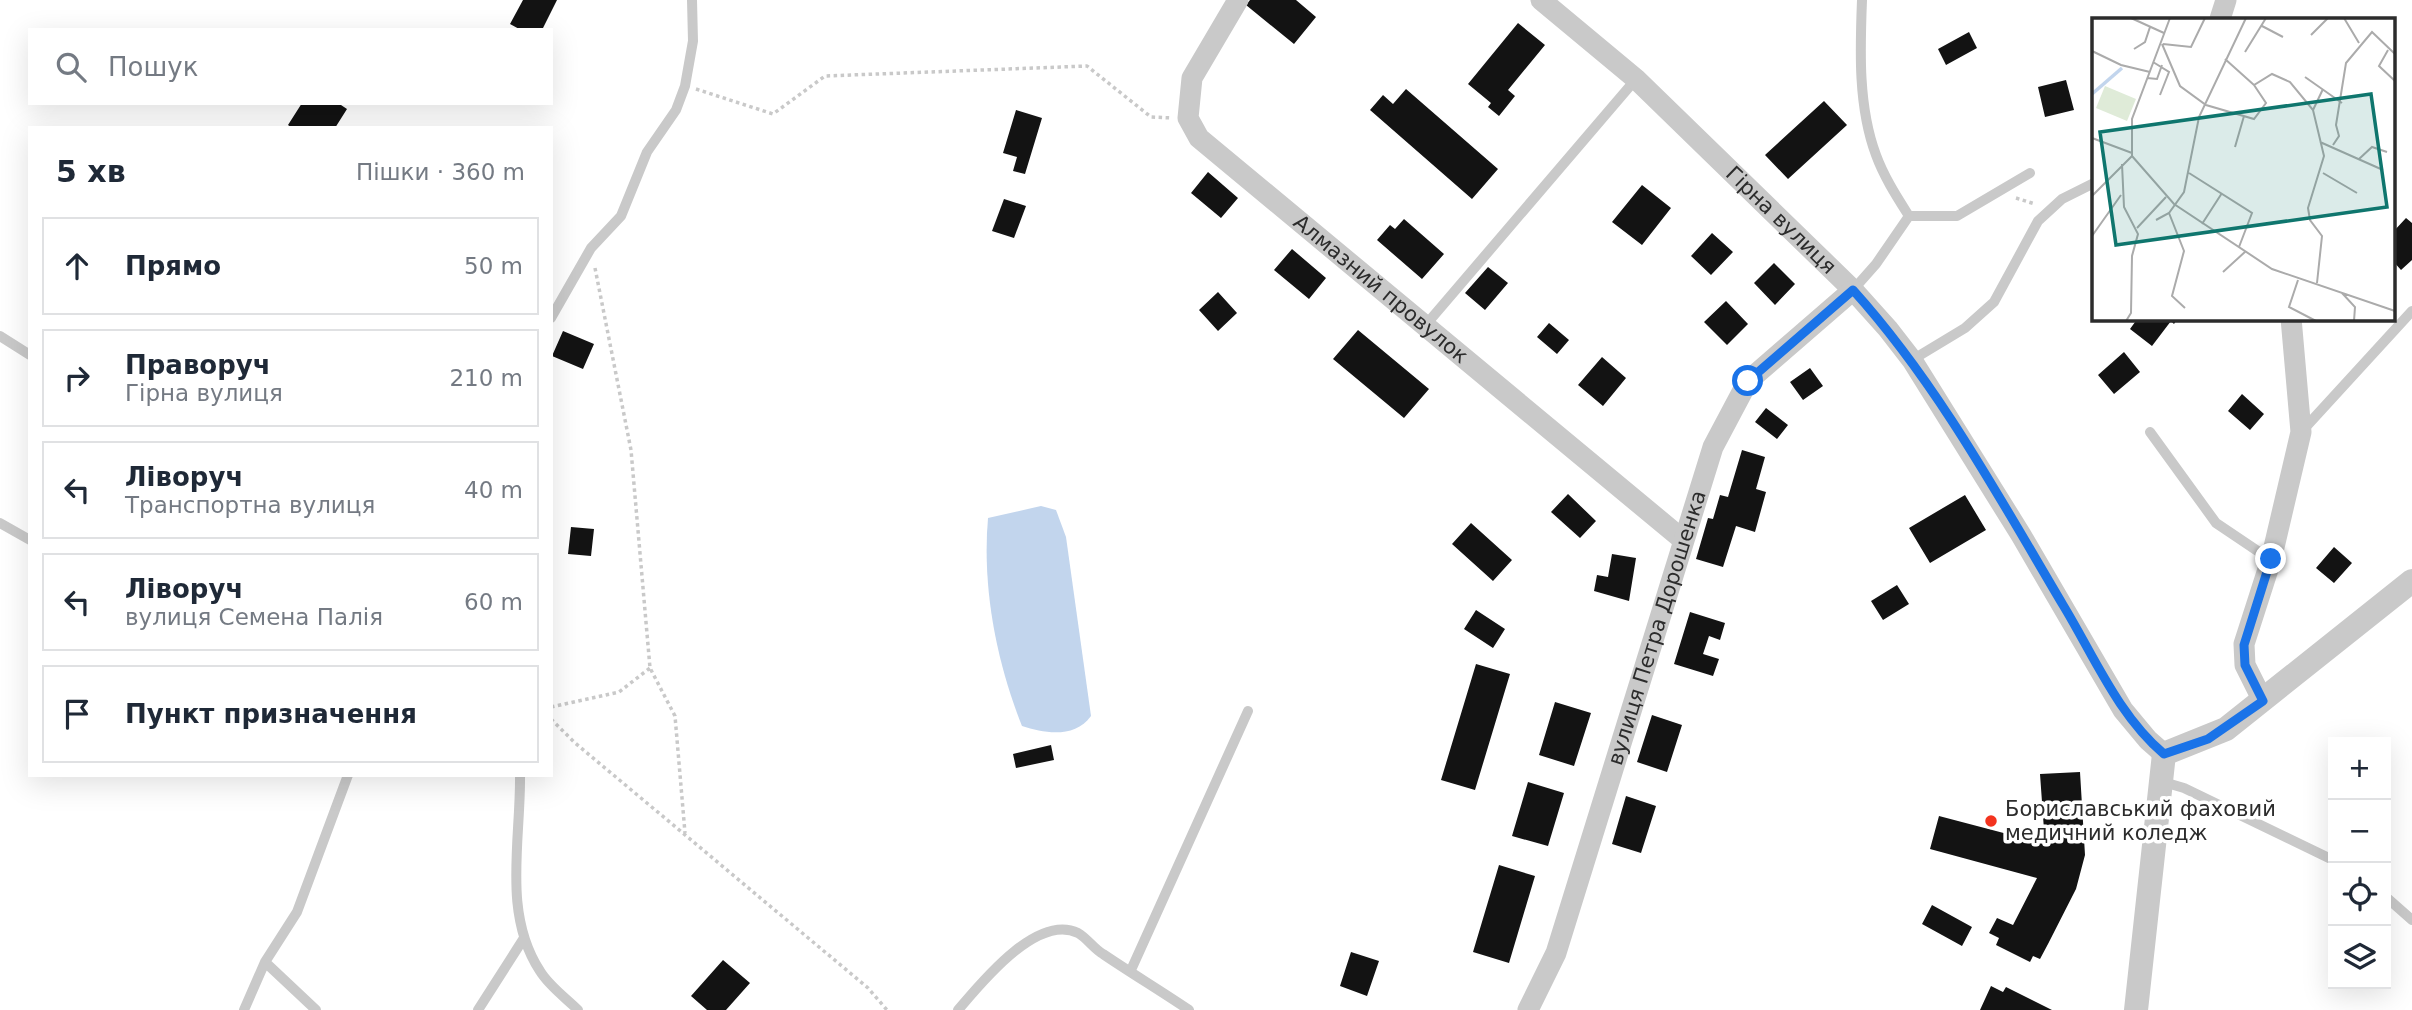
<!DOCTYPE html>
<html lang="uk">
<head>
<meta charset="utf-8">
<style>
	:root { --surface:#fff; --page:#f2f2f3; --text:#1f2937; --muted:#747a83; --line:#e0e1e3 }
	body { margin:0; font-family:"DejaVu Sans",sans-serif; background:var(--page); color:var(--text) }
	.controls { position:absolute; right:21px; bottom:21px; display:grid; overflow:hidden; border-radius:0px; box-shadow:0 7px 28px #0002 }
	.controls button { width:63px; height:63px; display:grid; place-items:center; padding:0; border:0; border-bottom:2px solid var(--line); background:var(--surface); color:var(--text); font:35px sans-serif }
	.stop { position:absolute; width:21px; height:21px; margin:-16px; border:5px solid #1a73e8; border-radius:50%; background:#fff }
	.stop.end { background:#1a73e8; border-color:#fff; box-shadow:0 2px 7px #0008 }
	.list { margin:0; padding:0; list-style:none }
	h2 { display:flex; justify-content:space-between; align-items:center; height:91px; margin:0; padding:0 28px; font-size:30px }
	h2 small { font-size:23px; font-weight:400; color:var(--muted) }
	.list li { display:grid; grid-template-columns:46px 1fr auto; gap:21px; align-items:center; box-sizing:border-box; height:98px; margin:0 14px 14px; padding:0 14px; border:2px solid var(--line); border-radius:0px }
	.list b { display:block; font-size:26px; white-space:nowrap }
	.list p { margin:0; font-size:23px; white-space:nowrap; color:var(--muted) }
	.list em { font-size:23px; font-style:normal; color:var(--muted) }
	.icon { flex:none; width:38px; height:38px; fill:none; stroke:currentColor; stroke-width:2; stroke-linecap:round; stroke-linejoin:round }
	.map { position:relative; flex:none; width:2412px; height:1010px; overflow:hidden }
	.search { position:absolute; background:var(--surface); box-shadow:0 7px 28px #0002; left:28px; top:28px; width:525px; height:77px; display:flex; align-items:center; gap:18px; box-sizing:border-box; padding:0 24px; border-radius:0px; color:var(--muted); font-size:26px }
	.panel { position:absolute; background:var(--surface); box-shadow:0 7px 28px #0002; left:28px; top:126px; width:525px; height:651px; border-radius:0px }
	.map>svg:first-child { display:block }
	.water { fill:#c2d5ed }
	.building { fill:#131313 }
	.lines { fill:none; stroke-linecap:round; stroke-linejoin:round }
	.path { stroke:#c9c9c9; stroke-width:3.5; stroke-dasharray:3.5 3.5; stroke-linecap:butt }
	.service { stroke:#c9c9c9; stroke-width:10 }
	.minor { stroke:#c9c9c9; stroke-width:21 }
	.tertiary { stroke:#c9c9c9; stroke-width:24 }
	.route { stroke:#1a73e8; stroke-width:9 }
	.poi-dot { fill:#f3331e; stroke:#fff; stroke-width:2.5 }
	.labels { text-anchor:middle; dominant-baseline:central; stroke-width:7; stroke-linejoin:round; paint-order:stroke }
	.street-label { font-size:21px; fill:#2c2c2c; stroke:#fff }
	.poi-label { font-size:21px; fill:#2c2c2c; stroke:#fff; text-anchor:start }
	.inset-river { fill:none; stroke:#c2d5ed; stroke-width:3.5 }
	.inset-road { fill:none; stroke:#ababab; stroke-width:2 }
	.view { fill:#0f766e; fill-opacity:0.15; stroke:#0f766e; stroke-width:3.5 }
	.inset-edge { fill:none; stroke:#2c2c2c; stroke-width:3.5 }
</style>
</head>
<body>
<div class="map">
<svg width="2412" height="1010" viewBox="0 0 2412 1010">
	<rect width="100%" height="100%" fill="#fff"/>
	<!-- water -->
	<path class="water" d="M1041,506L1056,510L1066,537L1091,716C1075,738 1046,734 1022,726C996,661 982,587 988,518Z"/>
	<!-- building -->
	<path class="building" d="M523,0H557L542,30H521L510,24Z
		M1250,0H1296L1316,17L1294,44L1246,5Z
		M1518,23L1545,45L1508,90L1515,96L1499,116L1488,107L1491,103L1468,84Z
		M1969,32L1977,48L1946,65L1938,49Z
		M2066,80L2074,110L2045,117L2038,87Z
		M1406,89L1498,169L1472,199L1370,110L1383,95L1393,104Z
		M1824,101L1847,125L1788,179L1765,155Z
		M302,103H338L347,109L335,128H292L288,125Z
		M1016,110L1042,118L1025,174L1013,171L1017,157L1003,153Z
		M1208,172L1238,198L1221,218L1191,193Z
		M1642,185L1671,208L1642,245L1612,222Z
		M1004,199L1026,206L1014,238L992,231Z
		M2406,218L2412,223V260L2401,270L2393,261V232Z
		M1404,219L1444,254L1422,279L1377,240L1390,225L1395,229Z
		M1712,233L1733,252L1711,275L1691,256Z
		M1292,249L1326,278L1309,299L1274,270Z
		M1774,263L1795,284L1775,305L1754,283Z
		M1488,267L1508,283L1485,310L1465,293Z
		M1218,292L1237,313L1218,331L1199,310Z
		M1726,301L1748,324L1727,345L1704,322Z
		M2138,318H2178L2174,324L2171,321L2152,346L2130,329Z
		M1549,323L1569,340L1557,354L1537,337Z
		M1358,330L1429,389L1404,418L1333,359Z
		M563,331L594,344L583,369L552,356Z
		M2124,352L2140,372L2114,394L2098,375Z
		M1602,357L1626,378L1603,406L1578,385Z
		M1810,368L1823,386L1803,400L1790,382Z
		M2242,394L2264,414L2250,430L2228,411Z
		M1766,408L1788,425L1777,439L1755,422Z
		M1742,450L1765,457L1756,489L1766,492L1755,532L1736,526L1723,567L1696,559L1708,518L1713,519L1720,495L1728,497Z
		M1568,494L1596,521L1580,538L1551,512Z
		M1965,495L1986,530L1930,563L1909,528Z
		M1471,523L1512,560L1493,581L1452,544Z
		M571,527L594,529L591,556L568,554Z
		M2334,547L2352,563L2334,583L2316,568Z
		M1612,554L1636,558L1629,601L1594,591L1597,575L1608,577Z
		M1897,585L1909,604L1883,620L1871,601Z
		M1476,610L1505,629L1493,648L1464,629Z
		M1690,612L1725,623L1720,640L1709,636L1703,654L1719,659L1713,676L1674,664Z
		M1476,664L1510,674L1475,790L1441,780Z
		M1555,702L1591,713L1574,766L1539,755Z
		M1652,715L1682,725L1667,772L1637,762Z
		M1051,745L1054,760L1016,768L1013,754Z
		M2080,772L2085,855L2076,889L2048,944L2040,959L2033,956L2030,962L1996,945L1999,938L1989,933L1997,918L2013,925L2037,878L1930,849L1939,816L2045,844L2040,774Z
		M1528,782L1564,793L1548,846L1512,836Z
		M1626,796L1656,806L1641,853L1612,844Z
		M1499,865L1535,876L1509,963L1473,952Z
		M1932,905L1972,927L1962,946L1922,924Z
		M1351,952L1379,961L1367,996L1340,986Z
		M723,960L750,983L726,1010H707L691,996Z
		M1991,986L2003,992L2006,987L2052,1010H1980Z"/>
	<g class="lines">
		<!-- path -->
		<path class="path" d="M696,89L773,114L825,76L1087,66L1151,117L1172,118
			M2016,198L2035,204
			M595,268L631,450L650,668L675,716L685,833
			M551,707L619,692L650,668
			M551,719L574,742L868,988L887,1010"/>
		<!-- service -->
		<path class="service" d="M1862,0C1860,50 1858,107 1876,155C1884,177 1897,197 1909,216
			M1853,290L1876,264L1909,216H1957L2030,173
			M551,318L591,248L621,216L647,152L676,110L685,86L693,41L692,0
			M1424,327L1636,79
			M0,336L30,355
			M1912,360L1965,328L1994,302L2038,221L2062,199L2094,183
			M2303,430L2412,311
			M2150,432L2216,523L2271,560
			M0,523L30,540
			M520,775C521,840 502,913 540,971C549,986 566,998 578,1010
			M2160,781L2184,788L2333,860
			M2386,897L2412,920
			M265,962L316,1010
			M1131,970L1248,711
			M244,1010L265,962L297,912L348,775
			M478,1010L524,938
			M958,1010C981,983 1037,913 1078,933C1087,938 1094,949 1103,954C1131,973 1161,991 1189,1010"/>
		<!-- minor -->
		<g class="minor">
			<path id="s1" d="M1238,0L1192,78L1188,118L1199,138L1682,539"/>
			<path id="s2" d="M1541,0L1636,79L1853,290L1888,329L1912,360L2021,535L2123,710L2148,740L2164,754"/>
			<path d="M2220,19L2226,0"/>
			<path d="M2263,701L2245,665L2244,644L2271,560L2301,432L2291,318"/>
			<path id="s3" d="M1528,1010L1556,953L1713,447L1748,381L1853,290"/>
		</g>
		<!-- tertiary -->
		<path class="tertiary" d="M2136,1010L2164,754L2226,729L2412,581"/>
	</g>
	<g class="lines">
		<!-- route -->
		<path class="route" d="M1748,381L1853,290C1937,383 1999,497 2063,605C2094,656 2118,715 2164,754L2208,739L2263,701L2245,665L2244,645L2271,559"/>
	</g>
	<!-- markers -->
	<circle class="poi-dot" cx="1991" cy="821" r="7"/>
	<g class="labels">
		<!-- street labels -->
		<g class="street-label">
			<text stroke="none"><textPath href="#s2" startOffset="326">Гірна вулиця</textPath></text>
			<text stroke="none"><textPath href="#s1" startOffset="390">Алмазний провулок</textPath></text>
			<text stroke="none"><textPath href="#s3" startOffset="404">вулиця Петра Дорошенка</textPath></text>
		</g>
		<!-- poi labels -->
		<g class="poi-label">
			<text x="2005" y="809">Бориславський фаховий<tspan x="2005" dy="24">медичний коледж</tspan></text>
		</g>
	</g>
	<!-- overview -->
	<g transform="translate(2092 18)">
		<rect width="303" height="303" fill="#fff"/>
		<path d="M13,68L44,81L35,103L4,90Z" fill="#dfebd8"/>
		<path class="inset-river" d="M0,76L30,50"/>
		<path class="inset-road" d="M39,0L72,15M252,0L267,25M170,8L191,19M219,17L236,0M70,26L88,68L114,87L162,101L174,85L162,67M71,26L99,29L113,0M42,31L53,24L58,9M296,32L287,48L303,63M0,33L29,47L58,54M153,34L174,0M133,41L162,67L180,56L198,64L221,92L232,138L216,190L218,202L230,218L225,265M61,44L77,54L68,77M213,59L250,85M55,60L65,61L70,47M221,92L231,71M0,120L40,135M228,124L291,152M241,127L247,118L244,107L254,45L280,14L303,36M143,129L152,98M40,138L82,186L180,251L303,293M40,138V101L78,0M267,141L280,129L295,134M30,146L32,189L46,216L40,238L39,295L34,303M97,155L160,195L147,229M231,155L265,175M0,178L40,138M77,195L92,233L80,278L93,290M64,202L77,195L92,174L107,99L154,0M110,206L130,175M45,210L74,179M0,218L29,177M131,254L154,233M206,262L197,289L224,303M250,275L263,289L262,303"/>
		<path class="view" d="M279,76L295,189L24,227L8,114Z"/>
		<rect width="303" height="303" class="inset-edge"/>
	</g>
</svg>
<div class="controls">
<button>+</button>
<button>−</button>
<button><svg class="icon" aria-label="locate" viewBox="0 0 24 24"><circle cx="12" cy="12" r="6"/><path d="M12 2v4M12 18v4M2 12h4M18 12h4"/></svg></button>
<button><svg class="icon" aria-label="layers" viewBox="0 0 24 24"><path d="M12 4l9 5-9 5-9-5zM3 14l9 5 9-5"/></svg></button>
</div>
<div class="stop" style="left:1748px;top:381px"></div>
<div class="stop end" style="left:2271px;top:559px"></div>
<div class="search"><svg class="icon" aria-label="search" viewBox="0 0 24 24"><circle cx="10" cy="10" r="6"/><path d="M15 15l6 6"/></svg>Пошук</div>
<section class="panel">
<h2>5 хв<small>Пішки · 360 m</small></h2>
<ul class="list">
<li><svg class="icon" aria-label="ahead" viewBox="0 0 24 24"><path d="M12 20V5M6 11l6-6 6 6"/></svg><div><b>Прямо</b></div><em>50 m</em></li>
<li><svg class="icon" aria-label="right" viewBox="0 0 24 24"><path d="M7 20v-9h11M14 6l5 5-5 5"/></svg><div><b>Праворуч</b><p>Гірна вулиця</p></div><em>210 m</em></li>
<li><svg class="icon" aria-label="left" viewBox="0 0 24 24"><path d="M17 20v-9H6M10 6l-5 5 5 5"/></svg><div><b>Ліворуч</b><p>Транспортна вулиця</p></div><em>40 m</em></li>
<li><svg class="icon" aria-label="left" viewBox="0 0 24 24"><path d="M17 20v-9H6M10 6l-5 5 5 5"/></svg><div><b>Ліворуч</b><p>вулиця Семена Палія</p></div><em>60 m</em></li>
<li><svg class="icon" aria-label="arrive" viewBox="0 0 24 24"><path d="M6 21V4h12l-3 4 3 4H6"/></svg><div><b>Пункт призначення</b></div></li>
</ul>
</section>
</div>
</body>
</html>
